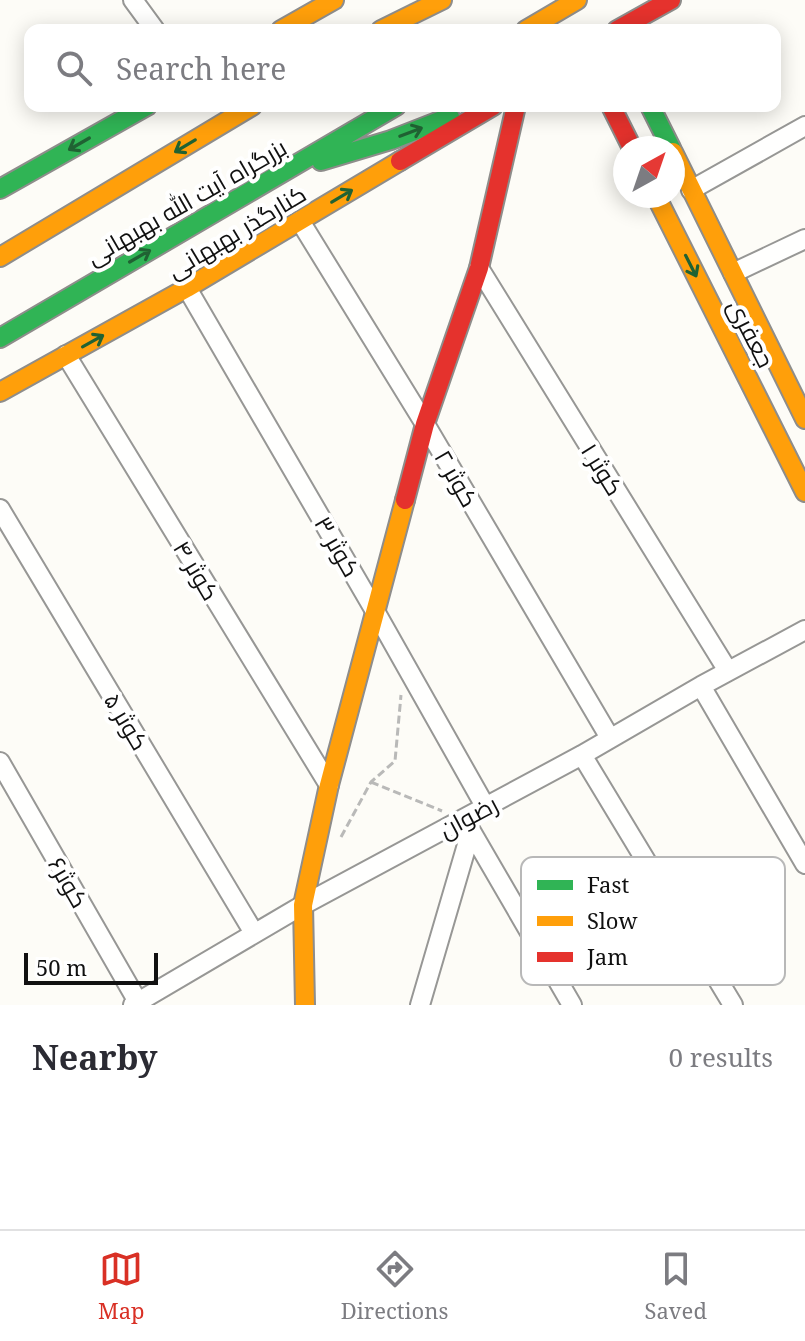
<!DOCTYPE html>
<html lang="en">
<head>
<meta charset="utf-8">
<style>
	:root { --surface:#fff; --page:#f7f7f7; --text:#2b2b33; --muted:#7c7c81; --line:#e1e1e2; --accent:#d93025 }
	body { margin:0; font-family:"Noto Serif",Cairo,serif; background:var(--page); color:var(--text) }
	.compass { position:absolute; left:613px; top:136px; width:72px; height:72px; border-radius:50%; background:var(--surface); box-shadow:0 4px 20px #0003; rotate:40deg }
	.scale { position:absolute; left:24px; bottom:20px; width:134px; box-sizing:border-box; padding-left:8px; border:4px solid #111; border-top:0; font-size:22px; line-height:28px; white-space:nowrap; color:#111; -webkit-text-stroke:6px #fff; paint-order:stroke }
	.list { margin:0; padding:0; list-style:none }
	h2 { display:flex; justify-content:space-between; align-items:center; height:104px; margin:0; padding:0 32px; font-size:34px }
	h2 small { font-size:26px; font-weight:400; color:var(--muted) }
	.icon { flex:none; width:44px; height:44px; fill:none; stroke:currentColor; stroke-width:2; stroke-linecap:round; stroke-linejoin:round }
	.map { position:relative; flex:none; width:805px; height:1005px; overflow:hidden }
	.search { position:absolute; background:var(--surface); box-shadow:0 4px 20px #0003; left:24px; right:24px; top:24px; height:88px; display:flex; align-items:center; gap:20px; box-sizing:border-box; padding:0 28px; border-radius:16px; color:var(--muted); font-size:30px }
	.sheet { height:224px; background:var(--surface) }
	nav { display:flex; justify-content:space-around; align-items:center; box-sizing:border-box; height:112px; border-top:2px solid var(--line); background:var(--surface); font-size:22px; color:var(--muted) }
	nav a { display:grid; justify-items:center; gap:4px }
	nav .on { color:var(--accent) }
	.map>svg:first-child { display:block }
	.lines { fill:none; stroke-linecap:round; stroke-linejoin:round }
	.street-casing { stroke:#979795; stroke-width:22 }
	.fast-casing { stroke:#8e8d8b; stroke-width:22 }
	.slow-casing { stroke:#8e8d8b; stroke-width:22 }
	.jam-casing { stroke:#8e8d8b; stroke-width:22 }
	.path { stroke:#b9b9b8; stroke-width:3; stroke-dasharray:8 4; stroke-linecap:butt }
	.street { stroke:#fffffe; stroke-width:18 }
	.fast { stroke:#30b455; stroke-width:18 }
	.slow { stroke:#ff9f0a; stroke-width:18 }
	.jam { stroke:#e5322d; stroke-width:18 }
	.oneway { stroke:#206233 }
	.labels { text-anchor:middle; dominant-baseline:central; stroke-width:8; stroke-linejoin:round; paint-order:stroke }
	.street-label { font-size:24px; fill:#111; stroke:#fff }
	.key { fill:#fff; stroke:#b8b8b8; stroke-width:2 }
	.key-label { font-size:22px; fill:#111 }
</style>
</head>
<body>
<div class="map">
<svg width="805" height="1005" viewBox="0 0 805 1005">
	<rect width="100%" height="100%" fill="#fdfcf7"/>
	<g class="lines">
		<defs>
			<path id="street" d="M133,0L155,30
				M691,190L805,126
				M300,221L425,424L610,738
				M479,268L728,671
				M733,273L805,239
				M187,288L375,611L485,806
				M66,355L329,785
				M0,509L254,933
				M701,686L805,864
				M582,755L733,1005
				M0,762L138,1002
				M471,831L572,1005
				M133,1005L303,905L582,755L701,686L805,630
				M420,1005L471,831L469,828"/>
			<path id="fast" d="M650,106L671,148
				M321,161L391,140L450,117
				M0,189L147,106
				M0,338L396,106"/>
			<path id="slow" d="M281,30L334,0
				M381,30L442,0
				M526,30L577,0
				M673,152L805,419
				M656,196L805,492
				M0,257L252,106
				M0,392L187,288L400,161
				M305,1005L303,905L329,785L405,500"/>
			<path id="jam" d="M617,30L671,0
				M611,106L632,148
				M400,161L493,106
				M405,500L425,424L479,268L516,106"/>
		</defs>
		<!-- street casing -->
		<use href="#street" class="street-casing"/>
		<!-- fast casing -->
		<use href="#fast" class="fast-casing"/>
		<!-- slow casing -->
		<use href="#slow" class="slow-casing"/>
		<!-- jam casing -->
		<use href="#jam" class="jam-casing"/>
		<!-- path -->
		<path class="path" d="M371,782L442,811
			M341,837L371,782L395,761L401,695"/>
		<!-- street -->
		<use href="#street" class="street"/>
		<!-- fast -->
		<use href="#fast" class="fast"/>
		<!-- slow -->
		<use href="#slow" class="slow"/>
		<!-- jam -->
		<use href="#jam" class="jam"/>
	</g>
	<!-- one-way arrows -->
	<defs><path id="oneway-shaft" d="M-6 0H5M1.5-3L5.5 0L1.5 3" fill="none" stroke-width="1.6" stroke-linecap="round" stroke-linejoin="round" transform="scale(2)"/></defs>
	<g class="oneway">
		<use href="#oneway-shaft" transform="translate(411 132) rotate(-21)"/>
		<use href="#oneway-shaft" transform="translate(79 144) rotate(150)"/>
		<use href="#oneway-shaft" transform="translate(185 146) rotate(149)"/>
		<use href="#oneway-shaft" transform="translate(342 196) rotate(-31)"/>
		<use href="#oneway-shaft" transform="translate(140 256) rotate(-30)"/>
		<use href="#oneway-shaft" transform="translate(691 266) rotate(63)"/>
		<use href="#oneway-shaft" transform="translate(93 341) rotate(-29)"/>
	</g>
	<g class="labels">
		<!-- street labels -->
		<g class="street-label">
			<text transform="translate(186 201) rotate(-30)">بزرگراه آیت الله بهبهانی</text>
			<text transform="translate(236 231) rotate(-31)">کنارگذر بهبهانی</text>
			<text transform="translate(752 333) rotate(63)">جعفری</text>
			<text transform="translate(603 469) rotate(58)">کوثر ۱</text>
			<text transform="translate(457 478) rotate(60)">کوثر ۲</text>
			<text transform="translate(338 546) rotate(60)">کوثر ۳</text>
			<text transform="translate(197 570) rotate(59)">کوثر ۴</text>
			<text transform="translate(127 721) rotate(59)">کوثر ۵</text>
			<text transform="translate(468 816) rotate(-28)">رضوان</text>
			<text transform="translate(69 882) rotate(60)">کوثر۶</text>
		</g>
	</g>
	<!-- legend -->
	<rect x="521" y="857" width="264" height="128" rx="12" class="key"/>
	<rect x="537" y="880" width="36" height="10" fill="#30b455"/>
	<rect x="537" y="916" width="36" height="10" fill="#ff9f0a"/>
	<rect x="537" y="952" width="36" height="10" fill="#e5322d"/>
	<g class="key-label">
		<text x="587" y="893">Fast</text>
		<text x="587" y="929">Slow</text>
		<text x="587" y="965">Jam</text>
	</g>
</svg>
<svg class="compass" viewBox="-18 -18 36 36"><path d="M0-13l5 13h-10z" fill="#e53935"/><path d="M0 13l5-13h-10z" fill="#7c7c81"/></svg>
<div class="scale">50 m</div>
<div class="search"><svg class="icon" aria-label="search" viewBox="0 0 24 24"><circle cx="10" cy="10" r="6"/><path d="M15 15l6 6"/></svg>Search here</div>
</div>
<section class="sheet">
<h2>Nearby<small>0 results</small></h2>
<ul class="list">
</ul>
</section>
<nav>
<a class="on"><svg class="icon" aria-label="map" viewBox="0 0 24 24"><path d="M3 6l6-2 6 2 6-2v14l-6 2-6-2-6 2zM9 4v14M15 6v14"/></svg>Map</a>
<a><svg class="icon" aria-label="directions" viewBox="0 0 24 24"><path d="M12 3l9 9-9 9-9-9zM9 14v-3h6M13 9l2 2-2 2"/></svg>Directions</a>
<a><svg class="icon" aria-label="saved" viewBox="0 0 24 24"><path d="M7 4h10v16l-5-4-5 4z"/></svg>Saved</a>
</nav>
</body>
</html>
